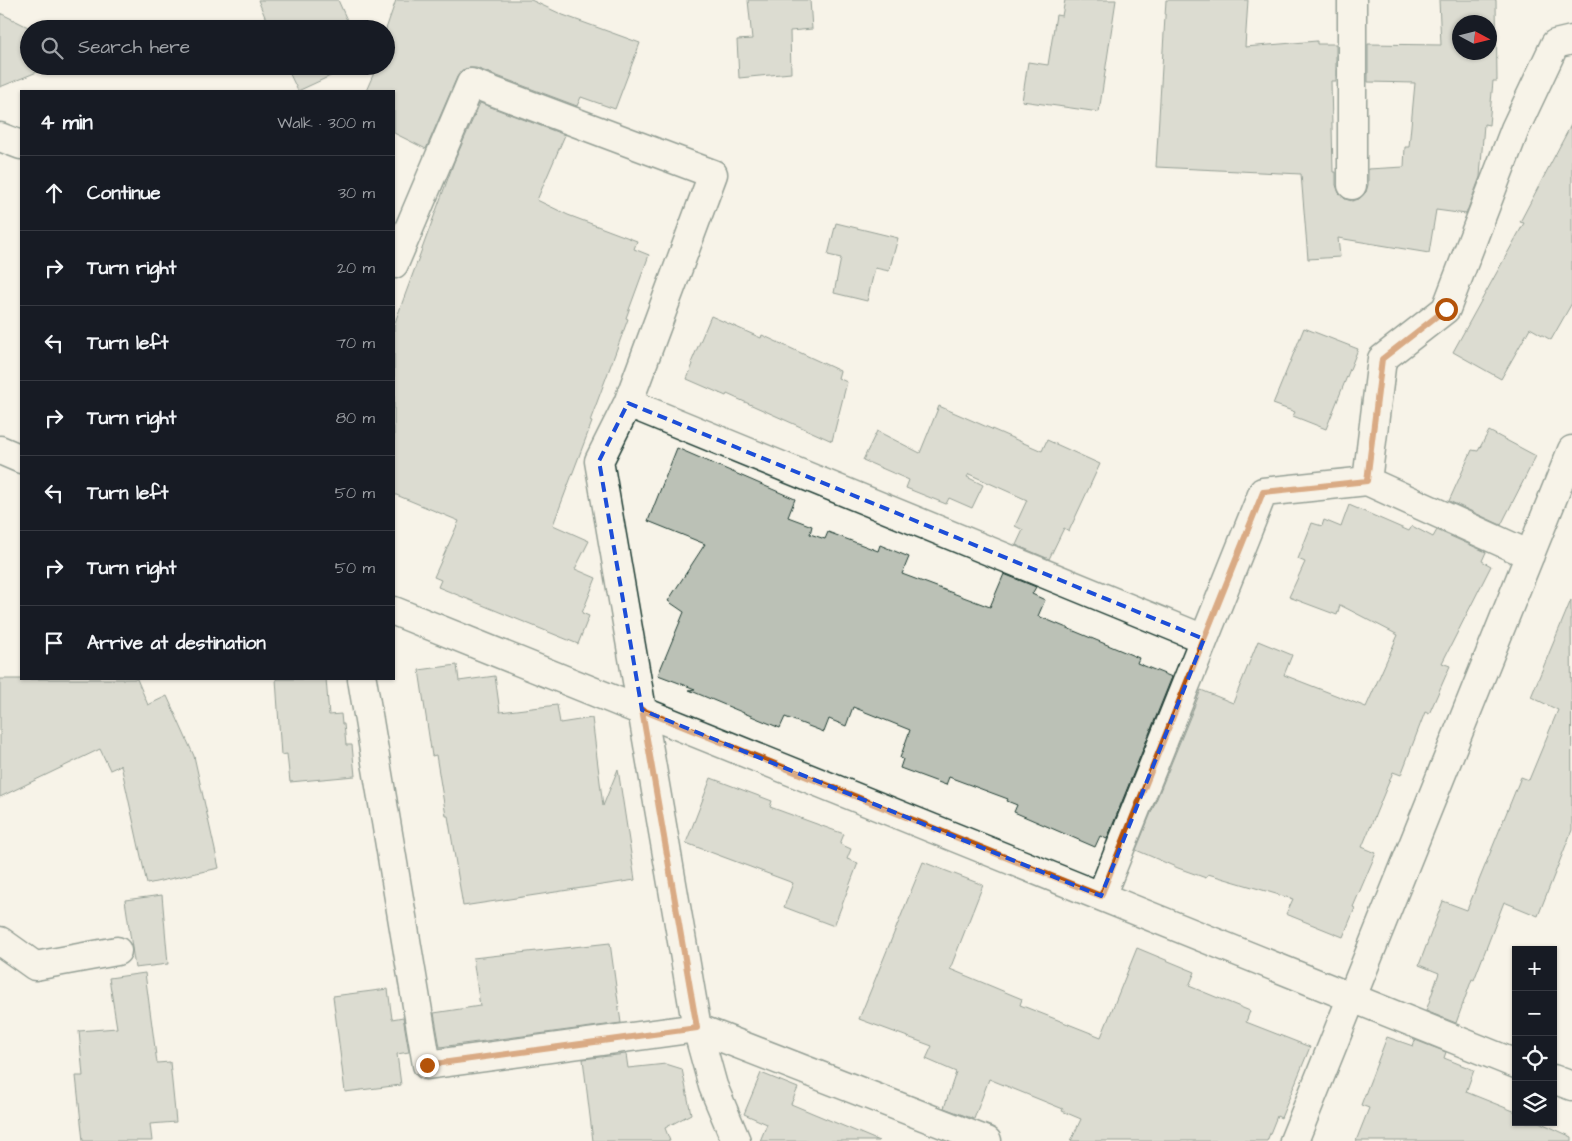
<!DOCTYPE html>
<html lang="en">
<head>
<meta charset="utf-8">
<style>
	:root { --surface:#171b24; --page:#20242c; --text:#f1f3f6; --muted:#9ea1a6; --line:#363941 }
	body { margin:0; font-family:"Architects Daughter",sans-serif; background:var(--page); color:var(--text) }
	.controls { position:absolute; right:15px; bottom:15px; display:grid; overflow:hidden; border-radius:0px; box-shadow:0 1px 4px #0004 }
	.controls button { width:45px; height:45px; display:grid; place-items:center; padding:0; border:0; border-bottom:1px solid var(--line); background:var(--surface); color:var(--text); font:25px sans-serif }
	.compass { position:absolute; left:1452px; top:15px; width:45px; height:45px; border-radius:50%; background:var(--surface); box-shadow:0 1px 4px #0004; rotate:97deg }
	.stop { position:absolute; width:15px; height:15px; margin:-11px; border:4px solid #b45309; border-radius:50%; background:#fff }
	.stop.end { background:#b45309; border-color:#fff; box-shadow:0 1px 5px #0008 }
	.list { margin:0; padding:0; list-style:none }
	h2 { display:flex; justify-content:space-between; align-items:center; height:65px; margin:0; padding:0 20px; font-size:21px }
	h2 small { font-size:16px; font-weight:400; color:var(--muted) }
	.list li { display:grid; grid-template-columns:32px 1fr auto; gap:15px; align-items:center; box-sizing:border-box; height:75px; padding:0 20px; border-top:1px solid var(--line) }
	.list b { display:block; font-size:19px; white-space:nowrap }
	.list em { font-size:16px; font-style:normal; color:var(--muted) }
	.icon { flex:none; width:28px; height:28px; fill:none; stroke:currentColor; stroke-width:2; stroke-linecap:round; stroke-linejoin:round }
	.map { position:relative; flex:none; width:1572px; height:1141px; overflow:hidden }
	.search { position:absolute; background:var(--surface); box-shadow:0 1px 4px #0004; left:20px; top:20px; width:375px; height:55px; display:flex; align-items:center; gap:12px; box-sizing:border-box; padding:0 18px; border-radius:28px; color:var(--muted); font-size:19px }
	.panel { position:absolute; background:var(--surface); box-shadow:0 1px 4px #0004; left:20px; top:90px; width:375px; height:590px; border-radius:0px }
	.map>svg:first-child { display:block }
	.building { fill:#bbc1b6; stroke:#1f3d34; fill-rule:evenodd }
	.lines { fill:none; stroke-linecap:round; stroke-linejoin:round }
	.minor-casing { stroke:#1f3d34; stroke-width:31 }
	.minor { stroke:#f7f3e8; stroke-width:28 }
	.route { stroke:#b45309; stroke-width:6 }
	.marked { fill:none; stroke:#1d4ed8; stroke-width:4; stroke-dasharray:10 6; stroke-linejoin:round }
</style>
</head>
<body>
<div class="map">
<svg width="1572" height="1141" viewBox="0 0 1572 1141">
	<rect width="100%" height="100%" fill="#f7f3e8"/>
	<filter id="ink" filterUnits="userSpaceOnUse"><feTurbulence type="fractalNoise" baseFrequency=".02" numOctaves="2"/><feDisplacementMap in="SourceGraphic" scale="10" xChannelSelector="R" yChannelSelector="G"/><feConvolveMatrix kernelMatrix="1 2 1 2 8 2 1 2 1" color-interpolation-filters="sRGB"/></filter>
	<g filter="url(#ink)">
		<!-- building -->
		<path class="building" d="M258,0H338L351,29H270Z
			M396,0H531L563,15L640,43L615,109L581,97L577,106L476,68H469L462,70L457,77L426,149L394,133V91H366L377,66H386V29Z
			M748,0H810L812,29L790,31L791,73L739,78L737,40L752,39Z
			M1065,0H1116L1099,112L1022,101L1028,62L1048,65L1056,15L1062,16Z
			M1166,0H1248L1245,47L1317,41V44H1336V81H1331L1333,172H1336V185L1339,193L1345,199L1352,201L1359,199L1366,192L1368,185V169L1404,167L1405,147H1409L1415,83L1368,82V44L1441,45L1439,0H1496L1497,81H1493L1489,125L1484,124L1480,177L1466,214L1436,210L1429,253L1338,238L1340,257L1308,259L1301,174L1156,167ZM1460,22H1490V52H1460Z
			M0,13L32,29H29V66H52L0,87Z
			M286,66H352L298,91Z
			M480,103L565,135L537,200L568,215L637,241L634,249L649,255L626,318L628,319L590,421L592,422L553,525L589,541L575,569L596,578L582,613L589,616L578,644L438,587L441,580L434,577L459,521L394,494V325L454,162Z
			M1572,123V303L1551,340L1530,328L1501,379L1453,352L1524,223L1520,222Z
			M836,223L898,238L889,271L875,268L867,301L834,293L841,258L828,255Z
			M711,316L761,338L762,335L840,371L838,378L847,382L832,441L727,394L726,396L687,379L693,364L691,363Z
			M1304,328L1358,349L1326,429L1293,416L1295,412L1273,404Z
			M939,406L1042,451L1047,440L1100,464L1069,531L1064,528L1049,559L1016,545L1023,530L1015,526L1027,500L969,474L967,477L983,485L972,508L949,498L946,504L906,488L909,480L863,460L877,431L920,453Z
			M1489,431L1536,456L1501,525L1449,501L1472,450L1478,451Z
			M677,448L795,499L788,517L812,526L810,534L825,539L828,532L878,551L880,545L909,557L902,574L990,607L1004,574L1036,587L1032,594L1045,600L1038,616L1139,658L1137,663L1172,677L1107,839L1100,836L1095,847L1014,812L1017,805L1007,801L1008,799L949,777L946,785L900,768L903,759L900,758L910,730L853,707L846,726L829,719L824,732L785,717L780,728L689,690L695,689L658,675L684,612L668,601L705,544L648,521Z
			M1349,505L1409,531L1412,526L1433,537L1437,530L1486,552L1482,561L1491,566L1442,663L1450,666L1429,714L1425,712L1401,775L1393,772L1362,847L1376,853L1353,907L1355,908L1343,937L1286,914L1293,899L1208,874L1206,878L1178,868L1136,850L1201,690L1233,703L1258,641L1292,655L1284,675L1366,707L1398,635L1340,605L1337,615L1289,597L1305,562L1298,559L1312,523L1322,526L1324,520L1341,527Z
			M1571,600L1572,830L1538,916L1504,902L1474,980L1472,979L1456,1023L1426,1011L1439,973L1419,965L1443,901L1467,910L1521,777L1529,780L1558,710L1531,697Z
			M457,665L459,681L495,676L500,712L557,705L560,723L592,718L603,806L618,769L635,880L463,906L448,816H446L436,755L432,756L419,670Z
			M0,679H137L148,705L167,696L194,756L219,868L147,884L121,765L110,770L100,749L0,797Z
			M276,679H326L329,715L341,714L342,724H344L346,745H352L355,776L290,782L287,754L281,755Z
			M711,778L772,801L770,807L844,834L840,844L851,849L847,859L858,863L834,926L784,907L793,883L686,843Z
			M923,862L983,885L950,969L1022,999L1020,1005L1101,1037L1137,948L1195,972L1189,986L1250,1011L1246,1022L1310,1047L1281,1118L1277,1116L1267,1141H1071L1081,1119L1062,1111L1063,1109L989,1079L974,1119L944,1108L956,1072L926,1059L932,1046L859,1019Z
			M162,895L168,964L135,968L125,900Z
			M610,943L621,1023L440,1047L434,1013L480,1006L473,958Z
			M145,973L157,1063L170,1062L176,1122L150,1124L152,1141H83L76,1076H83L79,1031L117,1028L109,978Z
			M388,989L392,1019L403,1017L409,1052L397,1054L401,1085L345,1092L333,996Z
			M1387,1037L1413,1046L1415,1040L1446,1052L1444,1058L1474,1070L1466,1092L1516,1112V1122H1539L1572,1137V1141H1356L1369,1108L1361,1105Z
			M626,1054L628,1068L666,1064L682,1069L691,1114L665,1128L670,1141H593L583,1059Z
			M761,1073L798,1088L791,1104L879,1141H760L767,1124L744,1114Z"/>
		<g class="lines">
			<defs>
				<path id="minor" d="M1352,0V185
					M0,137L21,145
					M394,264L471,83L713,174L628,403L599,461L697,1028L713,1086L736,1141
					M628,403L1204,639
					M0,450L21,459
					M1367,481L1382,359L1446,309L1515,129L1555,44L1572,40
					M394,611L1516,1064
					M362,679L427,1065L697,1028L987,1141
					M1101,896L1263,492L1367,481L1530,555
					M0,941L35,966L117,951
					M1553,1079L1572,1086
					M1294,1141L1572,450"/>
			</defs>
			<!-- minor casing -->
			<use href="#minor" class="minor-casing"/>
			<!-- minor -->
			<use href="#minor" class="minor"/>
		</g>
	</g>
	<g class="lines" filter="url(#ink)">
		<!-- route -->
		<path class="route" d="M427,1065L697,1028L642,710L1101,896L1263,492L1367,481L1382,359L1446,309"/>
	</g>
	<!-- marked area -->
	<path d="M0 0H1572V1141H0ZM628,403L1204,639L1101,896L642,710L599,461Z" fill="#f7f3e8" fill-opacity=".55" fill-rule="evenodd"/>
	<path class="marked" d="M628,403L1204,639L1101,896L642,710L599,461Z"/>
</svg>
<div class="controls">
<button>+</button>
<button>−</button>
<button><svg class="icon" aria-label="locate" viewBox="0 0 24 24"><circle cx="12" cy="12" r="6"/><path d="M12 2v4M12 18v4M2 12h4M18 12h4"/></svg></button>
<button><svg class="icon" aria-label="layers" viewBox="0 0 24 24"><path d="M12 4l9 5-9 5-9-5zM3 14l9 5 9-5"/></svg></button>
</div>
<svg class="compass" viewBox="-18 -18 36 36"><path d="M0-13l5 13h-10z" fill="#e53935"/><path d="M0 13l5-13h-10z" fill="#9ea1a6"/></svg>
<div class="stop" style="left:1446px;top:309px"></div>
<div class="stop end" style="left:427px;top:1065px"></div>
<div class="search"><svg class="icon" aria-label="search" viewBox="0 0 24 24"><circle cx="10" cy="10" r="6"/><path d="M15 15l6 6"/></svg>Search here</div>
<section class="panel">
<h2>4 min<small>Walk · 300 m</small></h2>
<ul class="list">
<li><svg class="icon" aria-label="ahead" viewBox="0 0 24 24"><path d="M12 20V5M6 11l6-6 6 6"/></svg><div><b>Continue</b></div><em>30 m</em></li>
<li><svg class="icon" aria-label="right" viewBox="0 0 24 24"><path d="M7 20v-9h11M14 6l5 5-5 5"/></svg><div><b>Turn right</b></div><em>20 m</em></li>
<li><svg class="icon" aria-label="left" viewBox="0 0 24 24"><path d="M17 20v-9H6M10 6l-5 5 5 5"/></svg><div><b>Turn left</b></div><em>70 m</em></li>
<li><svg class="icon" aria-label="right" viewBox="0 0 24 24"><path d="M7 20v-9h11M14 6l5 5-5 5"/></svg><div><b>Turn right</b></div><em>80 m</em></li>
<li><svg class="icon" aria-label="left" viewBox="0 0 24 24"><path d="M17 20v-9H6M10 6l-5 5 5 5"/></svg><div><b>Turn left</b></div><em>50 m</em></li>
<li><svg class="icon" aria-label="right" viewBox="0 0 24 24"><path d="M7 20v-9h11M14 6l5 5-5 5"/></svg><div><b>Turn right</b></div><em>50 m</em></li>
<li><svg class="icon" aria-label="arrive" viewBox="0 0 24 24"><path d="M6 21V4h12l-3 4 3 4H6"/></svg><div><b>Arrive at destination</b></div></li>
</ul>
</section>
</div>
</body>
</html>
